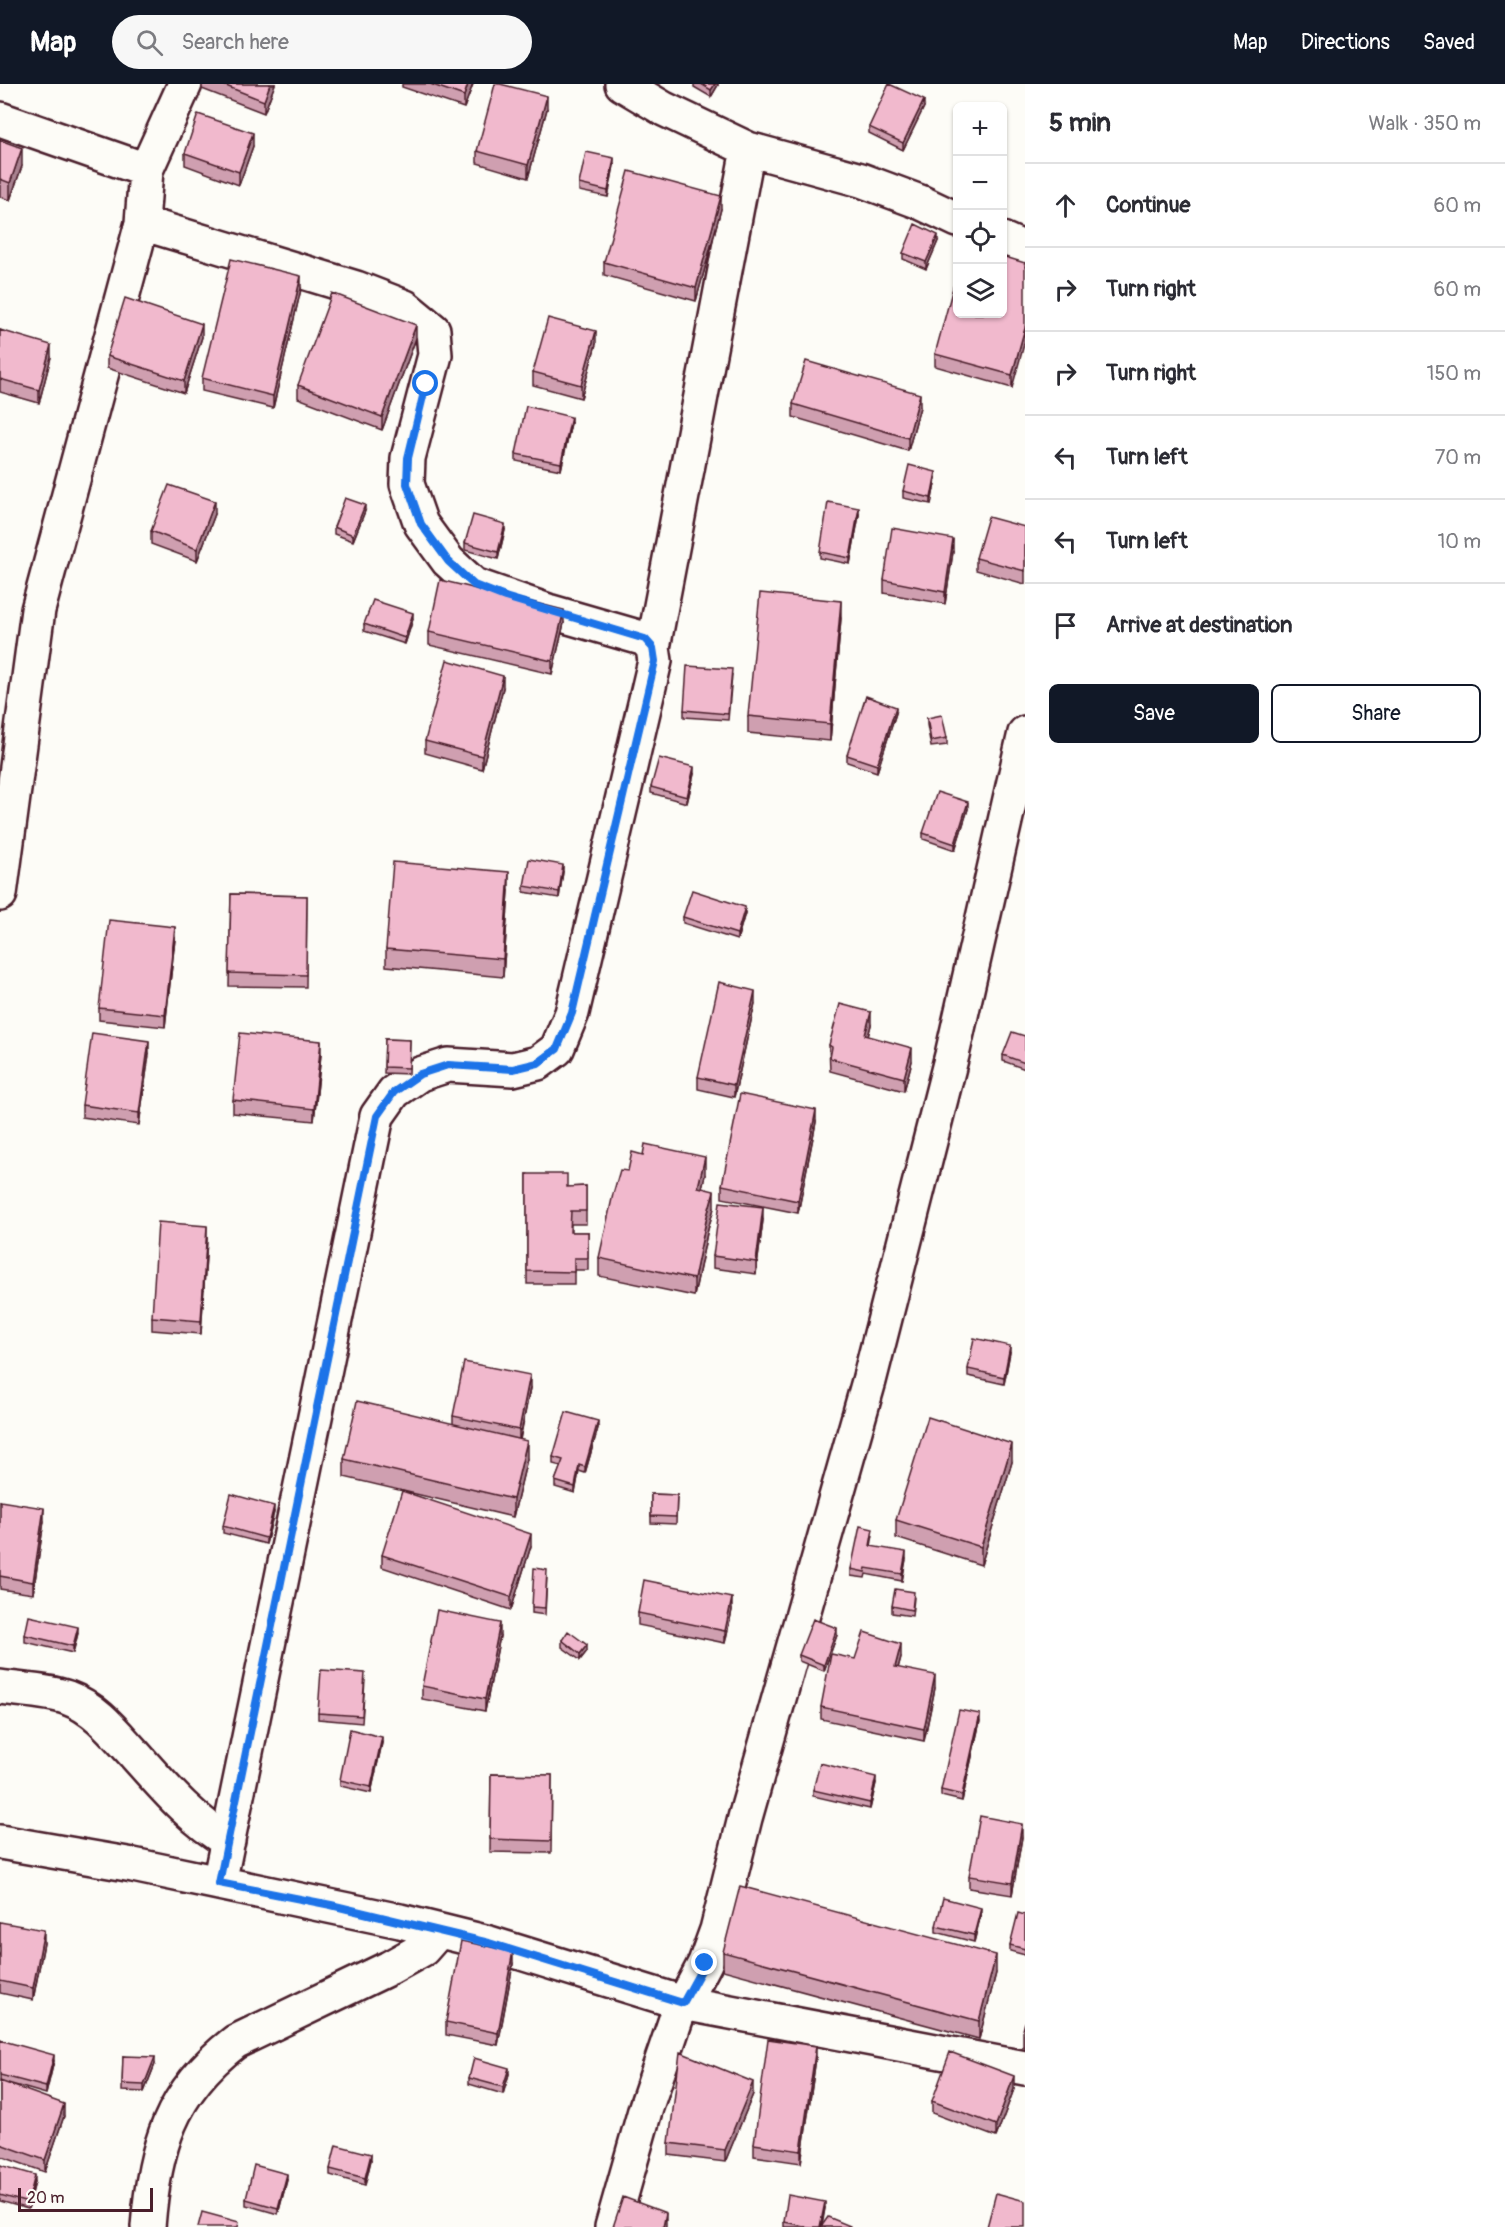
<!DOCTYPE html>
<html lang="en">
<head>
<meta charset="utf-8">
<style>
	:root { --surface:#fff; --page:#f7f7f7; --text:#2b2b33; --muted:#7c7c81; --line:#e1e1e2; --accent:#111827 }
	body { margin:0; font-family:Pangolin,sans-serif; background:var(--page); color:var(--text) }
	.controls { position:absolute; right:18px; top:18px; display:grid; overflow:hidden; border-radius:9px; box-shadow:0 2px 4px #0004 }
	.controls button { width:54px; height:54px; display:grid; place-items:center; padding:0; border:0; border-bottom:2px solid var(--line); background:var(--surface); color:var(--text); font:30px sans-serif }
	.scale { position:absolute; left:18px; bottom:15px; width:135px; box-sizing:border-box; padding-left:6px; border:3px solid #4a1f2b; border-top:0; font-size:16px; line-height:21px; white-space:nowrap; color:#4a1f2b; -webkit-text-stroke:4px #fdfcf7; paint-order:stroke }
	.stop { position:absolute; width:18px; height:18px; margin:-14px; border:4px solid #1a73e8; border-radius:50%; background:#fff }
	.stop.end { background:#1a73e8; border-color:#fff; box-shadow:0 2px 6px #0008 }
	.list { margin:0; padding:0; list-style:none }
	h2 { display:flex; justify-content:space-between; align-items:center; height:78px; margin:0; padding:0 24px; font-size:26px }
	h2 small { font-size:20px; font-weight:400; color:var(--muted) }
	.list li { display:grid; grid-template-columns:39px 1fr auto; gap:18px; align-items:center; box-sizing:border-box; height:84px; padding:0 24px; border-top:2px solid var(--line) }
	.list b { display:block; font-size:22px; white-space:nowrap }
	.list em { font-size:20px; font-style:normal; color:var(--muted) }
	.actions { display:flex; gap:12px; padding:18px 24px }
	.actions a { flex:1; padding:14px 0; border:2px solid var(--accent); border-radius:9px; text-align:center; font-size:21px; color:var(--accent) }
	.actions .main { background:var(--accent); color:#fff }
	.icon { flex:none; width:33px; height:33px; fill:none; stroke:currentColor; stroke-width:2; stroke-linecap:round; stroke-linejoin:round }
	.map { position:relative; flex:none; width:1025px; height:2143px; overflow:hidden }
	header { display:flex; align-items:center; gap:36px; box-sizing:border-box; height:84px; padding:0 30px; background:var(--accent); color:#fff }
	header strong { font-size:28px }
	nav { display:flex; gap:33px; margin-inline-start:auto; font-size:21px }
	.search { width:420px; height:54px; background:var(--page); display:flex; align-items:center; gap:15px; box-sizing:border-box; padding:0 21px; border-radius:33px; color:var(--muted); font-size:22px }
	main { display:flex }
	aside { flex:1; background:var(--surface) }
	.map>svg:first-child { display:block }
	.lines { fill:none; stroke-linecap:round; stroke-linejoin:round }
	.street-casing { stroke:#4a1f2b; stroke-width:38 }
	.street { stroke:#fdfcf7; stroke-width:33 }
	.wall { fill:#cf9fb0; stroke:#4a1f2b; stroke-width:1.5 }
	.shaded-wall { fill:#a98290; stroke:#4a1f2b; stroke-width:1.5 }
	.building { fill:#f1b9cd; stroke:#4a1f2b; stroke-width:1.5 }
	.route { stroke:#1a73e8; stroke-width:8 }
</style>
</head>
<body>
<header>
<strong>Map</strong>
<div class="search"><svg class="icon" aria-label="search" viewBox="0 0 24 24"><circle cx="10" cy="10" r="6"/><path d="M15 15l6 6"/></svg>Search here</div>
<nav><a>Map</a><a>Directions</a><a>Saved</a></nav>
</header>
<main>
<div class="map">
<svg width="1025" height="2143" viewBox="0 0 1025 2143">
	<rect width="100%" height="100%" fill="#fdfcf7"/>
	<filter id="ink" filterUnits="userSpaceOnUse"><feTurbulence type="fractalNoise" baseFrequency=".0167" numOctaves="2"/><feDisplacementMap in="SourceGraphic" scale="12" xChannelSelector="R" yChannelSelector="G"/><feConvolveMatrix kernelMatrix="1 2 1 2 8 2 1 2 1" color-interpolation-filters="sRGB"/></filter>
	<g filter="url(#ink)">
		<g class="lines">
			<defs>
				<path id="street" d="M622,0L664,25L748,65L861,96L920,118L958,136
					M0,35L146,86
					M142,139L356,204L405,223L433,246L435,271L408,374L407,400L421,440L448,477L474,501L548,527L645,555L653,564L655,577L572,929L557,965L538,979L513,985L448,981L420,990L394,1008L377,1032L219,1799
					M1002,155L1025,165
					M653,564L748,65
					M0,810L38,526L142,139L146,86L185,0
					M0,1603C20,1606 50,1607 68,1614C93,1623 111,1644 128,1663C159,1697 188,1734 228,1757
					M0,1758L133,1781L400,1837L489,1859L683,1919L1025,1984
					M148,2143C154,2064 170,2008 235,1958L389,1884L423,1865L438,1848
					M612,2143L646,2023L677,1932L705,1879L717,1846L745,1734L869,1297L952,971L1025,649"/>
			</defs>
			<!-- street casing -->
			<use href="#street" class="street-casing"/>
			<!-- street -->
			<use href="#street" class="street"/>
		</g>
		<!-- wall -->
		<path class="wall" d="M202,0H275L264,29L202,5Z
			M402,0H473L464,24L402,3Z
			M694,0H718V1L711,13L694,3Z
			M924,23L903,66L869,49V43Z
			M547,25L528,94L477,79V67Z
			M0,56L22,82L10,116L0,113Z
			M253,62L239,101L185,81V69Z
			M614,81L608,113L579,107V100Z
			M721,125L696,217L604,191V178Z
			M938,157L926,185L903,175V169Z
			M1025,179L1012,304L935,282V270Z
			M301,205L273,324L202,307V294Z
			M0,246L51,273L39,319L0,308Z
			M202,253L184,309L107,284V272Z
			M416,254L382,346L298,314V301Z
			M596,260L581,314L533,301V288Z
			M793,320L920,323L908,367L793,333Z
			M571,339L561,386L516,377V370Z
			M936,394L931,420L903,414V407Z
			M365,427L353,457L334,450V443Z
			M215,430L197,477L151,460V447Z
			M859,431L850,480L820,474V468Z
			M1025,443V500L976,486V474Z
			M505,446L498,475L465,466V459Z
			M953,468L945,520L884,509V496Z
			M841,534L830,657L748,649V632Z
			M413,535L405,560L364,547V540Z
			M564,539L552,590L429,561V548Z
			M732,591L728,636L684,633V626Z
			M503,604L482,685L425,669V657Z
			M896,629L877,688L847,678V671Z
			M927,634L947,654V661L931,663L927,641Z
			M694,690L687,719L651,709V703Z
			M968,725L955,766L923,755V749Z
			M563,788L559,814L524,808V802Z
			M509,806L503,893L386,882V865Z
			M231,810L307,812L306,903L229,902Z
			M745,829L737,856L683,839V833Z
			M175,855L165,943L99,936V924Z
			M755,919L734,1013L698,1005V993Z
			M871,941L868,952L912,977L904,1007L830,987L829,961Z
			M1025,952V985L1003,977V971Z
			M385,955L410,956L409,990L384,989Z
			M149,970L139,1041L82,1033V1021Z
			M321,970L314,1037L233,1029V1016Z
			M816,1038L798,1129L722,1114V1101Z
			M628,1087L705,1091L702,1104L714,1124L707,1149L694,1212L599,1192V1174Z
			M527,1090L567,1103L586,1102V1140H571V1148H588V1186H574V1200H527Z
			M763,1136L756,1190L713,1184V1172Z
			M207,1155L201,1250L152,1246V1233Z
			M1010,1268L1004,1300L968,1292V1285Z
			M530,1304L520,1356L527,1375L513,1433L344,1393V1375L453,1340V1332Z
			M598,1344L585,1389L579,1387L575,1409L555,1403V1397L561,1382L553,1380V1373Z
			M1012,1378L981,1481L896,1454V1436Z
			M651,1410L677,1411L676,1440L651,1439Z
			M0,1417L44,1437L33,1510L0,1505Z
			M274,1428L266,1460L223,1449V1442Z
			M873,1451L871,1462L906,1475L902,1497L866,1490L865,1494L851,1492V1485Z
			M531,1462L511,1526L382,1483V1471Z
			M547,1492L545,1531L532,1529V1523Z
			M914,1514L912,1532L892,1529V1522Z
			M732,1526L725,1559L638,1541V1529Z
			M78,1549L73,1569L25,1558V1551Z
			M837,1551L824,1587L799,1577V1571Z
			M500,1552L485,1627L422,1615V1602Z
			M562,1556L587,1567L580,1576L562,1563Z
			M901,1573L898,1584L935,1604L924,1657L821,1635V1623L855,1575Z
			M365,1596L362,1639L318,1635V1629Z
			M980,1637L962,1717L941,1712V1706Z
			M382,1659L371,1709L340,1702V1696Z
			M491,1690L552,1691L551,1769L490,1768Z
			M876,1699L870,1725L813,1712V1706Z
			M1022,1753L1012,1811L969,1804V1792Z
			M981,1830L974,1858L936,1848V1842Z
			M1025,1831V1871L1010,1867V1861Z
			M0,1838L44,1859L33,1916L0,1909Z
			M723,1868L996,1889L979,1955L723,1886Z
			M513,1880L498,1961L446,1951V1938Z
			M1025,1938V1964L1023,1963V1946Z
			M0,1956L54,1977L46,2010L8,1999L64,2032L45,2088L0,2072Z
			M123,1972L155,1980L144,2008L122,2007Z
			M816,1974L801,2079L754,2072V2060Z
			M509,1990L503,2010L469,2000V1994Z
			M1014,2005L996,2053L932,2029V2017Z
			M753,2010L725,2078L669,2071V2059Z
			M371,2076L365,2101L330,2091V2085Z
			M0,2081L35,2098L28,2125L0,2117Z
			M287,2096L278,2130L246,2121V2115Z
			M825,2124L822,2143H850H784V2138Z"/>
		<!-- shaded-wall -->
		<path class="shaded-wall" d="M270,0H275L264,29V17Z
			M468,0H473L464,24V12Z
			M715,0H718V1L711,13V6Z
			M547,12V25L528,94V81Z
			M924,16V23L903,66V59Z
			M253,49V62L239,101V88Z
			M22,64V82L10,116V99Z
			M614,74V81L608,113V107Z
			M721,112V125L696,217V204Z
			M938,151V157L926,185V178Z
			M301,192V205L273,324V312Z
			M202,240V253L184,309V297Z
			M416,241V254L382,346V333Z
			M1025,244V257L1012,304V291Z
			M596,247V260L581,314V301Z
			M51,261V273L39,319V306Z
			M920,310V323L908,367V354Z
			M571,333V339L561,386V379Z
			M936,388V394L931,420V414Z
			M215,417V430L197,477V465Z
			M365,421V427L353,457V451Z
			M859,424V431L850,480V474Z
			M505,440V446L498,475V468Z
			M953,455V468L945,520V508Z
			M841,517V534L830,657V640Z
			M564,526V539L552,590V577Z
			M413,529V535L405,560V554Z
			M503,592V604L482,685V672Z
			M896,623V629L877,688V681Z
			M694,683V690L687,719V713Z
			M968,718V725L955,766V760Z
			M563,781V788L559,814V808Z
			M509,788V806L503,893V875Z
			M745,823V829L737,856V850Z
			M175,843V855L165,943V931Z
			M755,907V919L734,1013V1001Z
			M871,928V941L865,964V951Z
			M149,957V970L139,1041V1029Z
			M321,957V970L314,1037V1025Z
			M912,964V977L904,1007V994Z
			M816,1026V1038L798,1129V1117Z
			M705,1073V1091L698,1121V1103Z
			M714,1107V1124L707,1149L694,1212V1195L707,1132Z
			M763,1123V1136L756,1190V1178Z
			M207,1142V1155L201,1250V1237Z
			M1010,1262V1268L1004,1300V1293Z
			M530,1291V1304L519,1359V1346Z
			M598,1337V1344L585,1389V1383Z
			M527,1357V1375L513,1433V1415Z
			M1012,1360V1378L981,1481V1463Z
			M579,1381V1387L575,1409V1403Z
			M274,1422V1428L266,1460V1454Z
			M44,1424V1437L33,1510V1498Z
			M531,1450V1462L511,1526V1513Z
			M906,1468V1475L902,1497V1490Z
			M732,1514V1526L725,1559V1547Z
			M500,1539V1552L485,1627V1615Z
			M78,1543V1549L73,1569V1562Z
			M837,1544V1551L824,1587V1581Z
			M901,1560V1573L895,1595V1583Z
			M587,1561V1567L580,1576V1570Z
			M935,1591V1604L924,1657V1645Z
			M980,1630V1637L962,1717V1711Z
			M382,1653V1659L371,1709V1703Z
			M876,1693V1699L870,1725V1719Z
			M1022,1740V1753L1012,1811V1799Z
			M981,1824V1830L974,1858V1851Z
			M44,1846V1859L33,1916V1904Z
			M513,1867V1880L498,1961V1949Z
			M996,1871V1889L979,1955V1937Z
			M816,1962V1974L801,2079V2067Z
			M54,1971V1977L46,2010V2003Z
			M155,1973V1980L144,2008V2001Z
			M509,1984V1990L503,2010V2003Z
			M1014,1992V2005L996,2053V2041Z
			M753,1998V2010L725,2078V2066Z
			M64,2020V2032L45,2088V2076Z
			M371,2070V2076L365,2101V2094Z
			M287,2090V2096L278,2130V2124Z
			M35,2091V2098L28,2125V2119Z
			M825,2118V2124L821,2143H820Z
			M666,2129V2143H663Z"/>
		<!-- building -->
		<path class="building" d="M221,0H270L264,17Z
			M430,0H468L464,12Z
			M495,0H500L547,12L528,81L477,67Z
			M701,0H715L711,6Z
			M889,0L924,16L903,59L869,43Z
			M198,30L253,49L239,88L185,69Z
			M0,56L22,64L10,99L0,95Z
			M586,68L614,74L608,107L579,100Z
			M629,87L721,112L696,204L604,178Z
			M915,140L938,151L926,178L903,169Z
			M1002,172L1025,179V244L1012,291L935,270L957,189V230H1002Z
			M231,175L301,192L273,312L202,294Z
			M332,209L416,241L382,333L298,301Z
			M125,214L202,240L184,297L107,272Z
			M548,234L596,247L581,301L533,288Z
			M0,246L51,261L39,306L0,295Z
			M806,277L920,310L908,354L793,320Z
			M526,322L571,333L561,379L516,370Z
			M909,381L936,388L931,414L903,407Z
			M169,401L215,417L197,465L151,447Z
			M345,414L365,421L353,451L334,443Z
			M828,418L859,424L850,474L820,468Z
			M473,431L505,440L498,468L465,459Z
			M988,433L1025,443V487L976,474Z
			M892,444L953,455L945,508L884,496Z
			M440,496L564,526L552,577L429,548Z
			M760,509L841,517L830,640L748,632Z
			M373,516L413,529L405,554L364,540Z
			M447,576L503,592L482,672L425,657Z
			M687,582L732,585L728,630L684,626Z
			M866,612L896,623L877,681L847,671Z
			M942,631L947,654L931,657L927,634Z
			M659,674L694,683L687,713L651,703Z
			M937,708L968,718L955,760L923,749Z
			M529,775L563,781L559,808L524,802Z
			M393,778L509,788L503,875L386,865Z
			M692,806L745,823L737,850L683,833Z
			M231,810L307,812L306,891L229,889Z
			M109,836L175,843L165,931L99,924Z
			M719,898L755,907L734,1001L698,993Z
			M840,920L871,928L865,951L912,964L904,994L830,974L832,963L829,961Z
			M1012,948L1025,952V979L1003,971Z
			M92,949L149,957L139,1029L82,1021Z
			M240,949L321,957L314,1025L233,1016Z
			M385,955L410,956L409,984L384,983Z
			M740,1010L816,1026L798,1117L722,1101Z
			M645,1060L705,1073L698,1103L714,1107L707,1132L694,1195L599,1174L613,1110L620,1086L628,1087L632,1068L643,1071Z
			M527,1090H567V1103L586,1102V1127H571L570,1148H588V1174H574V1188L527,1187Z
			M720,1118L763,1123L756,1178L713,1172Z
			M158,1138L207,1142L201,1237L152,1233Z
			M974,1254L1010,1262L1004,1293L968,1285Z
			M464,1278L530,1291L519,1346L453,1332Z
			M357,1317L527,1357L513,1415L344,1375Z
			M566,1328L598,1337L585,1383L579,1381L575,1403L555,1397L563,1376L553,1373Z
			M928,1333L1012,1360L981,1463L896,1436Z
			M402,1407L531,1450L511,1513L382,1471Z
			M231,1410L274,1422L266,1454L223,1442Z
			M651,1410L677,1411L676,1433L651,1432Z
			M0,1417L44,1424L33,1498L0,1492Z
			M860,1442L873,1445L870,1462L906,1468L902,1490L866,1484L865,1488L851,1485Z
			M534,1484L547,1486L545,1524L532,1523Z
			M644,1496L732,1514L725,1547L638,1529Z
			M895,1505L914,1508L912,1526L892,1522Z
			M437,1526L500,1539L485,1615L422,1602Z
			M29,1532L78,1543L73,1562L25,1551Z
			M813,1535L837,1544L824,1581L799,1571Z
			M568,1547L587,1561L580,1570L562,1556Z
			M864,1548L901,1560L895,1583L935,1591L924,1645L821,1623L831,1570L855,1575Z
			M321,1586L365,1589L362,1632L318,1629Z
			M959,1626L980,1630L962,1711L941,1706Z
			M350,1645L382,1653L371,1703L340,1696Z
			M820,1679L876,1693L870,1719L813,1706Z
			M491,1690L552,1691L551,1757L490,1755Z
			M980,1732L1022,1740L1012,1799L969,1792Z
			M740,1802L996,1871L979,1937L723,1868Z
			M943,1814L981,1824L974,1851L936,1842Z
			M1018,1829L1025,1831V1865L1010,1861Z
			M0,1838L44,1846L33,1904L0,1897Z
			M461,1857L513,1867L498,1949L446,1938Z
			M768,1955L816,1962L801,2067L754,2060Z
			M0,1956L54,1971L46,2003L0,1991Z
			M680,1968L753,1998L725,2066L669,2059Z
			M950,1968L1014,1992L996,2041L932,2017Z
			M123,1972L155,1973L144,2001L122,2000Z
			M474,1974L509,1984L503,2003L469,1994Z
			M0,1997L64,2020L45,2076L0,2060Z
			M336,2061L371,2070L365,2094L330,2085Z
			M0,2081L35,2091L28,2119L0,2111Z
			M254,2081L287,2090L278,2124L246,2115Z
			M996,2109L1025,2117V2143H987Z
			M788,2111L825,2118L820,2143H809L784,2138Z
			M623,2113L666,2129L663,2143H613Z
			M202,2128L239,2138L238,2143H198Z
			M828,2133L850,2142V2143H821Z"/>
	</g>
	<g class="lines" filter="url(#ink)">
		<!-- route -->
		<path class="route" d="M426,300L408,374L407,400L421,440L448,477L474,501L505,513L645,555L653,564L655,577L572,929L557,965L538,979L513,985L448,981L420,990L394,1008L377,1032L219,1799L331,1821L489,1859L683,1919L705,1879"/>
	</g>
</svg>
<div class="controls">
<button>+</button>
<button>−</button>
<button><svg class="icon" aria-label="locate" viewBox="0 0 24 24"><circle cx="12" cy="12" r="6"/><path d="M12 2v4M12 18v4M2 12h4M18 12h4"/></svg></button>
<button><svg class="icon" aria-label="layers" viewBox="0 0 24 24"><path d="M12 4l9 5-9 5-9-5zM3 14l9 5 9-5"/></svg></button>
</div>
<div class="scale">20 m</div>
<div class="stop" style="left:426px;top:300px"></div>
<div class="stop end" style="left:705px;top:1879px"></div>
</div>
<aside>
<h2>5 min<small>Walk · 350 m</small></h2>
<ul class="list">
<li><svg class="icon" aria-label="ahead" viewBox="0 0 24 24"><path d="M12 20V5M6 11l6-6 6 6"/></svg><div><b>Continue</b></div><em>60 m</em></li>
<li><svg class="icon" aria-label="right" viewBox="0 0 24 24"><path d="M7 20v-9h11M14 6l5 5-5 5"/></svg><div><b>Turn right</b></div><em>60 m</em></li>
<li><svg class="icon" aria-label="right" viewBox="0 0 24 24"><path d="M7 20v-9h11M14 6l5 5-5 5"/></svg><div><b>Turn right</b></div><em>150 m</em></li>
<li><svg class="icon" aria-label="left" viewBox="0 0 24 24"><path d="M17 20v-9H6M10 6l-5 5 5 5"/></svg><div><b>Turn left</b></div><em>70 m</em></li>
<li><svg class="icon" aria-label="left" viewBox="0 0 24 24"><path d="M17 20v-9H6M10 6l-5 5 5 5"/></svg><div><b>Turn left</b></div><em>10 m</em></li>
<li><svg class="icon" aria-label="arrive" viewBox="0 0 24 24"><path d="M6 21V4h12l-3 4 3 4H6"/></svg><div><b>Arrive at destination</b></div></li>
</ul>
<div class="actions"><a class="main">Save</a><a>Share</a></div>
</aside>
</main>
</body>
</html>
